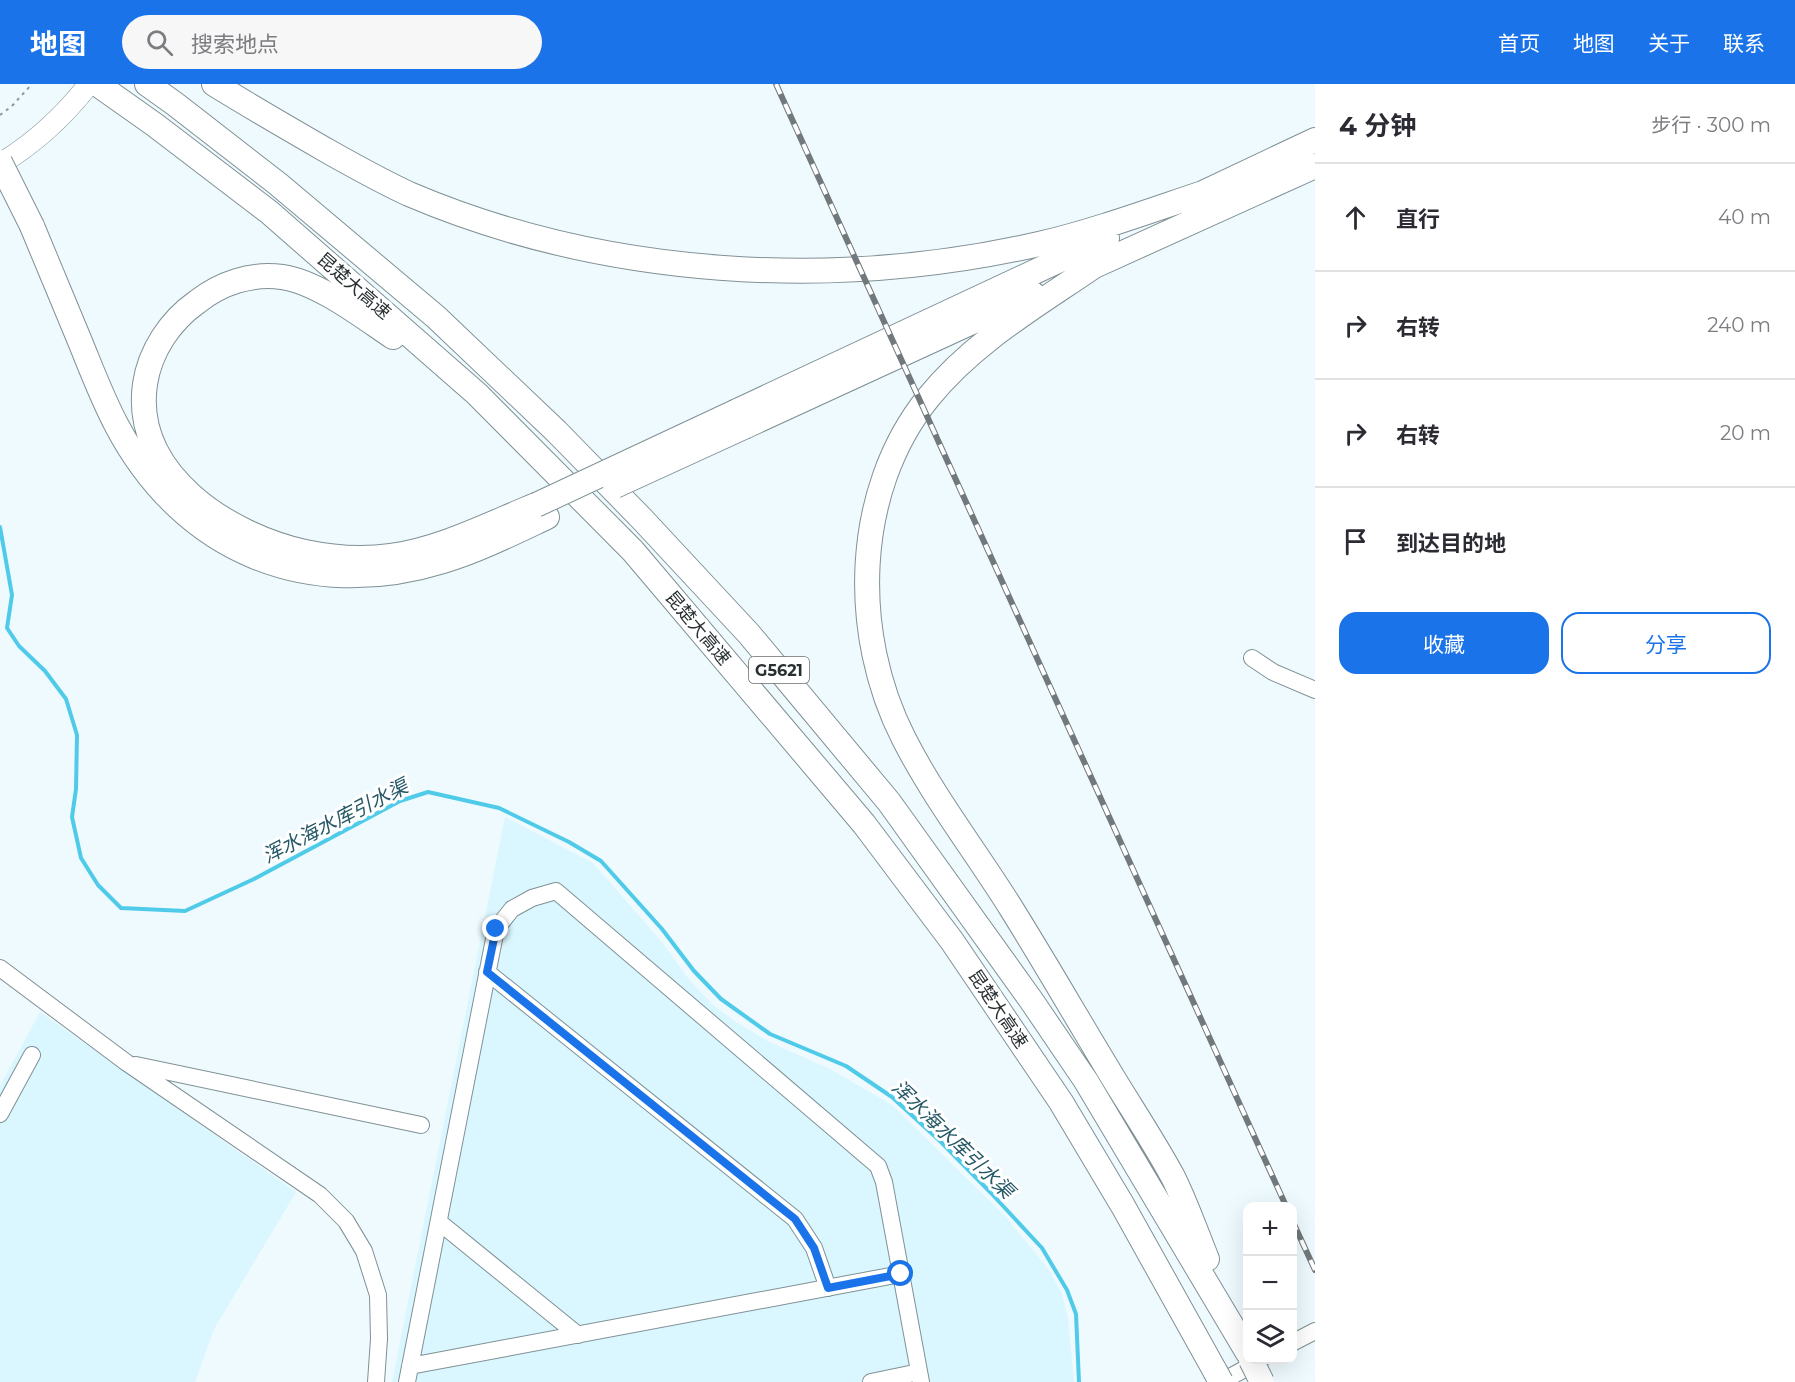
<!DOCTYPE html>
<html lang="zh">
<head>
<meta charset="utf-8">
<style>
	:root { --surface:#fff; --page:#f7f7f7; --text:#2b2b33; --muted:#7c7c81; --line:#e1e1e2; --accent:#1a73e8 }
	body { margin:0; font-family:Montserrat,"Noto Sans SC",sans-serif; background:var(--page); color:var(--text) }
	.controls { position:absolute; right:18px; bottom:18px; display:grid; overflow:hidden; border-radius:12px; box-shadow:0 6px 24px #0002 }
	.controls button { width:54px; height:54px; display:grid; place-items:center; padding:0; border:0; border-bottom:2px solid var(--line); background:var(--surface); color:var(--text); font:30px sans-serif }
	.stop { position:absolute; width:18px; height:18px; margin:-14px; border:4px solid #1a73e8; border-radius:50%; background:#fff }
	.stop.end { background:#1a73e8; border-color:#fff; box-shadow:0 2px 6px #0008 }
	.list { margin:0; padding:0; list-style:none }
	h2 { display:flex; justify-content:space-between; align-items:center; height:78px; margin:0; padding:0 24px; font-size:26px }
	h2 small { font-size:20px; font-weight:400; color:var(--muted) }
	.list li { display:grid; grid-template-columns:39px 1fr auto; gap:18px; align-items:center; box-sizing:border-box; height:108px; padding:0 24px; border-top:2px solid var(--line) }
	.list b { display:block; font-size:22px; white-space:nowrap }
	.list em { font-size:20px; font-style:normal; color:var(--muted) }
	.actions { display:flex; gap:12px; padding:18px 24px }
	.actions a { flex:1; padding:14px 0; border:2px solid var(--accent); border-radius:18px; text-align:center; font-size:21px; color:var(--accent) }
	.actions .main { background:var(--accent); color:#fff }
	.icon { flex:none; width:33px; height:33px; fill:none; stroke:currentColor; stroke-width:2; stroke-linecap:round; stroke-linejoin:round }
	.map { position:relative; flex:none; width:1315px; height:1298px; overflow:hidden }
	header { display:flex; align-items:center; gap:36px; box-sizing:border-box; height:84px; padding:0 30px; background:var(--accent); color:#fff }
	header strong { font-size:28px }
	nav { display:flex; gap:33px; margin-inline-start:auto; font-size:21px }
	.search { width:420px; height:54px; background:var(--page); display:flex; align-items:center; gap:15px; box-sizing:border-box; padding:0 21px; border-radius:33px; color:var(--muted); font-size:22px }
	main { display:flex }
	aside { flex:1; background:var(--surface) }
	.map>svg:first-child { display:block }
	.built { fill:#daf6fe }
	.lines { fill:none; stroke-linecap:round; stroke-linejoin:round }
	.stream { stroke:#4fcbe9; stroke-width:4 }
	.minor-casing { stroke:#7f9196; stroke-width:18 }
	.major-casing { stroke:#7f9196; stroke-width:22 }
	.highway-casing { stroke:#7f9196; stroke-width:26 }
	.path { stroke:#8d9699; stroke-width:2; stroke-dasharray:3 4.5; stroke-linecap:butt }
	.minor { stroke:#fff; stroke-width:16 }
	.major { stroke:#fff; stroke-width:21 }
	.highway { stroke:#fff; stroke-width:24 }
	.rail-casing { stroke:#71797c; stroke-width:6 }
	.rail { stroke:#fff; stroke-width:4; stroke-dasharray:11; stroke-linecap:butt }
	.highway-bridge-casing { stroke:#7f9196; stroke-width:26; stroke-linecap:butt }
	.highway-bridge { stroke:#fff; stroke-width:24 }
	.route { stroke:#1a73e8; stroke-width:8 }
	.labels { text-anchor:middle; dominant-baseline:central; stroke-width:6; stroke-linejoin:round; paint-order:stroke }
	.shield { fill:#fff; stroke:#696e70; stroke-width:1.5 }
	.shield-label { font-size:16px; font-weight:bold; fill:#293032 }
	.street-label { font-size:18px; fill:#293032; stroke:#fff }
	.water-label { font-size:20px; font-style:italic; fill:#265966; stroke:#fff }
</style>
</head>
<body>
<header>
<strong>地图</strong>
<div class="search"><svg class="icon" aria-label="search" viewBox="0 0 24 24"><circle cx="10" cy="10" r="6"/><path d="M15 15l6 6"/></svg>搜索地点</div>
<nav><a>首页</a><a>地图</a><a>关于</a><a>联系</a></nav>
</header>
<main>
<div class="map">
<svg width="1315" height="1298" viewBox="0 0 1315 1298">
	<rect width="100%" height="100%" fill="#effafe"/>
	<!-- built -->
	<path class="built" d="M505,733L593,779L662,858L687,893L714,922L736,938L769,958L830,985L892,1021L1005,1132L1049,1186L1062,1210L1068,1234L1074,1298H392Z
		M40,928L296,1108L214,1245L195,1298H0V1002Z"/>
	<g class="lines">
		<!-- stream -->
		<path class="stream" d="M0,443L12,511L7,544L19,562L45,587L66,615L77,651L76,705L72,733L81,774L98,801L121,824L185,827L254,795L400,717L428,708L499,724L569,758L601,777L662,845L694,887L721,915L770,950L846,982L892,1013L941,1058L991,1109L1042,1164L1067,1206L1076,1230L1079,1298"/>
		<defs>
			<path id="minor" d="M1252,574L1273,588L1315,606
				M0,884L127,979L320,1111L346,1137L364,1167L378,1211L379,1255L376,1298
				M487,888L795,1135L814,1164L828,1204
				M136,981L421,1041
				M0,1030L32,971
				M439,1138L578,1251
				M1292,1259L1315,1247
				M410,1282L901,1190
				M407,1298L496,845L512,825L532,814L556,807L878,1082L884,1098L921,1298
				M871,1298L919,1288
				M1221,1298L1261,1276"/>
			<path id="major" d="M0,80C35,59 64,32 89,0"/>
			<path id="highway" d="M97,0L155,41L269,128L477,310L633,467L864,740L952,857L1061,1018L1123,1122L1215,1287
				M147,0L175,20L278,100L436,233L557,348L642,435L749,550L889,718L1031,916L1086,997L1248,1269
				M214,0C253,24 291,46 331,69C356,83 383,98 409,110C604,193 833,207 1039,160C1095,147 1149,127 1203,109
				M1190,115L1315,56
				M32,142C48,180 63,217 79,255C91,284 102,314 117,342C183,467 307,519 443,477C479,466 513,449 547,433
				M1094,182C1036,222 973,258 928,314C853,407 850,550 904,655C934,714 976,768 1011,824C1046,880 1078,936 1112,992C1132,1025 1154,1058 1173,1093C1186,1119 1196,1148 1207,1175
				M1081,188L1315,82
				M393,253C363,233 318,198 282,193C251,189 221,199 197,218C170,237 150,267 145,300C132,390 228,451 305,468C333,474 362,476 391,472C441,465 489,440 536,421
				M737,327L1107,154
				M746,342L1033,210"/>
		</defs>
		<!-- minor casing -->
		<use href="#minor" class="minor-casing"/>
		<!-- major casing -->
		<use href="#major" class="major-casing"/>
		<!-- highway casing -->
		<use href="#highway" class="highway-casing"/>
		<!-- path -->
		<path class="path" d="M0,31L12,22L32,0"/>
		<!-- minor -->
		<use href="#minor" class="minor"/>
		<!-- major -->
		<use href="#major" class="major"/>
		<!-- highway -->
		<use href="#highway" class="highway"/>
		<defs>
			<path id="rail" d="M776,0L1286,1122
				M1292,1136L1315,1186"/>
		</defs>
		<!-- rail casing -->
		<use href="#rail" class="rail-casing"/>
		<!-- rail -->
		<use href="#rail" class="rail"/>
		<defs>
			<path id="highway-bridge" d="M0,78L32,142
				M615,402L746,342
				M536,421L737,327
				M1251,1276L1262,1298
				M1215,1287L1221,1298"/>
		</defs>
		<!-- highway-bridge casing -->
		<use href="#highway-bridge" class="highway-bridge-casing"/>
		<!-- highway-bridge -->
		<use href="#highway-bridge" class="highway-bridge"/>
	</g>
	<g class="lines">
		<!-- route -->
		<path class="route" d="M496,845L487,888L795,1135L814,1164L828,1204L901,1190"/>
	</g>
	<g class="labels">
		<!-- shield labels -->
		<rect class="shield" x="749" y="573" width="60" height="26" rx="4.5"/>
		<g class="shield-label">
			<text x="779" y="586">G5621</text>
		</g>
		<!-- street labels -->
		<g class="street-label">
			<text transform="translate(354 202) rotate(41)">昆楚大高速</text>
			<text transform="translate(698 544) rotate(50)">昆楚大高速</text>
			<text transform="translate(998 925) rotate(56)">昆楚大高速</text>
		</g>
		<!-- water labels -->
		<g class="water-label">
			<text transform="translate(335 737) rotate(-27)">浑水海水库引水渠</text>
			<text transform="translate(953 1055) rotate(44)">浑水海水库引水渠</text>
		</g>
	</g>
</svg>
<div class="controls">
<button>+</button>
<button>−</button>
<button><svg class="icon" aria-label="layers" viewBox="0 0 24 24"><path d="M12 4l9 5-9 5-9-5zM3 14l9 5 9-5"/></svg></button>
</div>
<div class="stop" style="left:901px;top:1190px"></div>
<div class="stop end" style="left:496px;top:845px"></div>
</div>
<aside>
<h2>4 分钟<small>步行 · 300 m</small></h2>
<ul class="list">
<li><svg class="icon" aria-label="ahead" viewBox="0 0 24 24"><path d="M12 20V5M6 11l6-6 6 6"/></svg><div><b>直行</b></div><em>40 m</em></li>
<li><svg class="icon" aria-label="right" viewBox="0 0 24 24"><path d="M7 20v-9h11M14 6l5 5-5 5"/></svg><div><b>右转</b></div><em>240 m</em></li>
<li><svg class="icon" aria-label="right" viewBox="0 0 24 24"><path d="M7 20v-9h11M14 6l5 5-5 5"/></svg><div><b>右转</b></div><em>20 m</em></li>
<li><svg class="icon" aria-label="arrive" viewBox="0 0 24 24"><path d="M6 21V4h12l-3 4 3 4H6"/></svg><div><b>到达目的地</b></div></li>
</ul>
<div class="actions"><a class="main">收藏</a><a>分享</a></div>
</aside>
</main>
</body>
</html>
